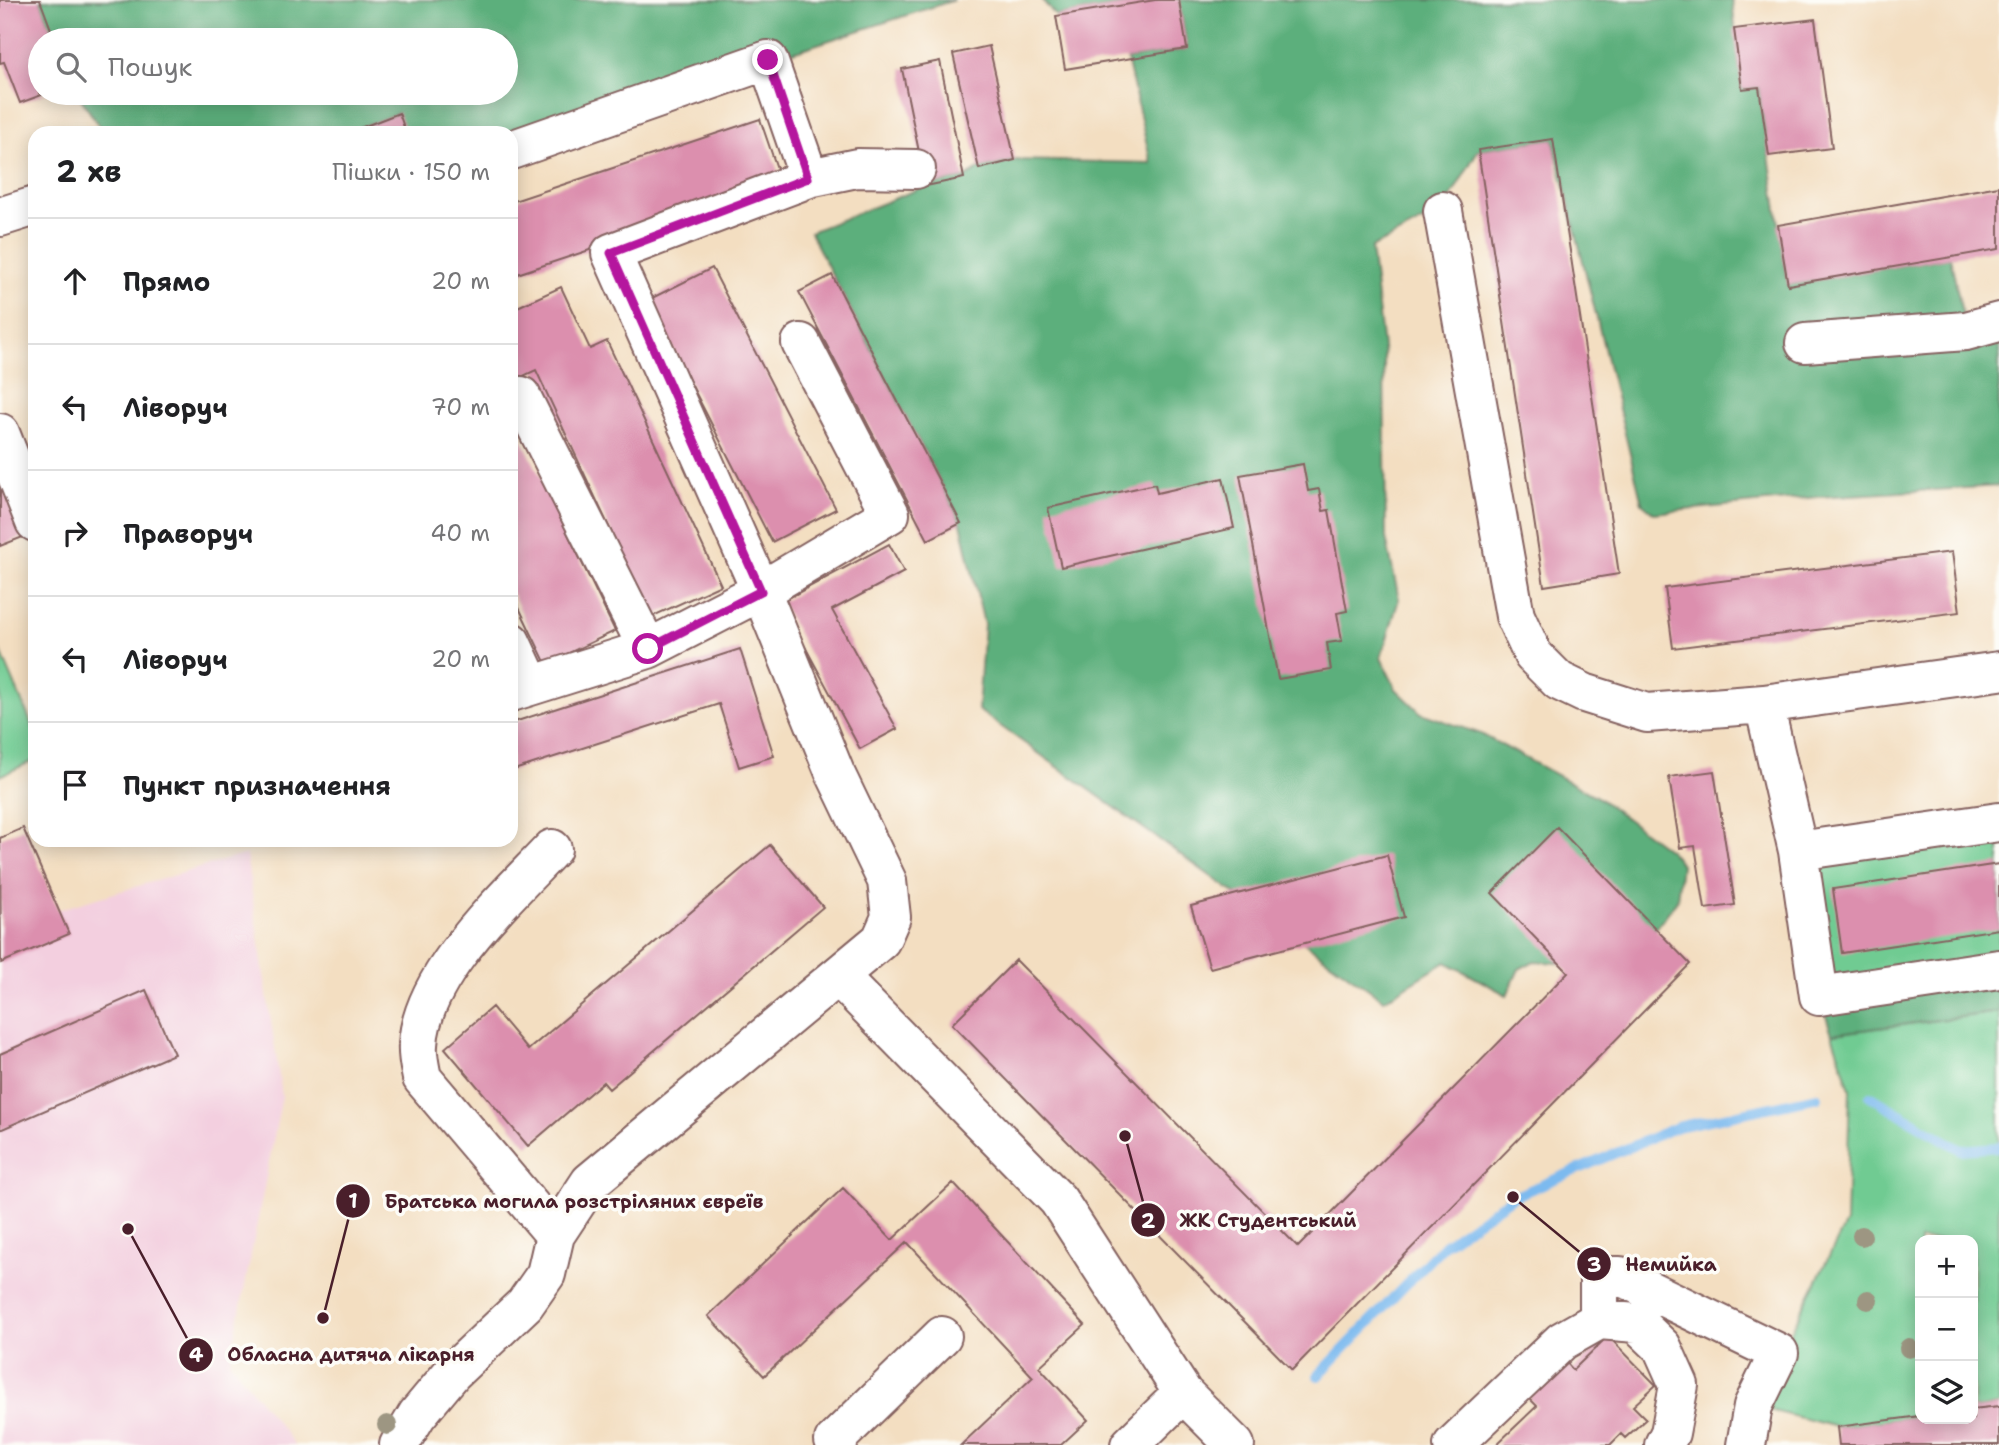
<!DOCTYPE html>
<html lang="uk">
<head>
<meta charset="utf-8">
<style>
	:root { --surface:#fff; --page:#f2f2f2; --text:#202124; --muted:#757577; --line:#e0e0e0 }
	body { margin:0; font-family:"Shantell Sans",sans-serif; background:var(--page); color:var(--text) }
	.controls { position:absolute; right:21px; bottom:21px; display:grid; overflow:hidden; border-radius:14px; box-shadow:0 4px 18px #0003 }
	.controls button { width:63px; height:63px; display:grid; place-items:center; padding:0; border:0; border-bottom:2px solid var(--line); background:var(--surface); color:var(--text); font:35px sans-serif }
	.stop { position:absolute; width:21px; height:21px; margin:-16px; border:5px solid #b5179e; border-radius:50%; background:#fff }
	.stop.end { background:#b5179e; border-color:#fff; box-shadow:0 2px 7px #0008 }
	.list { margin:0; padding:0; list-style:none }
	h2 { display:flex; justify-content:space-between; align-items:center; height:91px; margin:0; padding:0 28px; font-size:30px }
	h2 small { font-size:23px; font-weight:400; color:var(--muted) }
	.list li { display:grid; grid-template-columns:46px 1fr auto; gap:21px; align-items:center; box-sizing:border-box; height:126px; padding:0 28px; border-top:2px solid var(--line) }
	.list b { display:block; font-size:26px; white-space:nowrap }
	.list em { font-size:23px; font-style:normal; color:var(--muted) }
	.icon { flex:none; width:38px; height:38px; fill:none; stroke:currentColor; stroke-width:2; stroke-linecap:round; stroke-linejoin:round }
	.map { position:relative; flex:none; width:1999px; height:1445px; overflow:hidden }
	.search { position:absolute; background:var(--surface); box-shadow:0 4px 18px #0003; left:28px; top:28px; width:490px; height:77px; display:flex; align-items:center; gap:18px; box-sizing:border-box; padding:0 24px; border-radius:38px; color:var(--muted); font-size:26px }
	.panel { position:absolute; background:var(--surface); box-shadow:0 4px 18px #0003; left:28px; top:126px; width:490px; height:721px; border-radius:21px }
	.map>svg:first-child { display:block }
	.built { fill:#f3cfdf }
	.green { fill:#70cb92; stroke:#5d755e; stroke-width:2 }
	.forest { fill:#5caf7c; stroke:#536754; stroke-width:2 }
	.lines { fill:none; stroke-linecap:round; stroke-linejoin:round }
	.stream { stroke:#7cbaef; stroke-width:10 }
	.building { fill:#dc8fae }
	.minor-casing { stroke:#856260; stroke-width:42 }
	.minor { stroke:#fff; stroke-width:38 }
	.tree { fill:#9d9682 }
	.route { stroke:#b5179e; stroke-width:9 }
	.leader { fill:none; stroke:#4a1f2b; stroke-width:2.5 }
	.callout-dot { fill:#4a1f2b; stroke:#fdfcf7; stroke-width:2.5 }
	.mark-label { font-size:21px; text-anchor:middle; font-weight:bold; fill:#fff }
	.callout-label { font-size:19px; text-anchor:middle; font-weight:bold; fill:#4a1f2b; stroke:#fdfcf7; stroke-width:7; stroke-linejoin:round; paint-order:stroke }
</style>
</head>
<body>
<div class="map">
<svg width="1999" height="1445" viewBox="0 0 1999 1445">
	<rect width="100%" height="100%" fill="#fdfcf7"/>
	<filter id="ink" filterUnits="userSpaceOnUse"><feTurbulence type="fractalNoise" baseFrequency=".0143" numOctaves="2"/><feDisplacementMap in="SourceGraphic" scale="14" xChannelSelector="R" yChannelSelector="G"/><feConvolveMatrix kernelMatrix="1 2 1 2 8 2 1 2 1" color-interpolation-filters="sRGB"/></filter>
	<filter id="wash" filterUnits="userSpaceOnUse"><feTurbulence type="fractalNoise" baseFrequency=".00686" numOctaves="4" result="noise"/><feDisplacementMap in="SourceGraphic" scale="28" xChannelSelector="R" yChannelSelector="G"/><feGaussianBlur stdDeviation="1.57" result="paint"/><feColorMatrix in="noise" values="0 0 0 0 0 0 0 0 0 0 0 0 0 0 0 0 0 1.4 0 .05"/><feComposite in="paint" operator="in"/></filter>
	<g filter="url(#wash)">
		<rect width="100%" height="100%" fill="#f3dec1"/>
		<!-- built -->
		<path class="built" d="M246,854L282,1096L230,1362L295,1445H0V927Z"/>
		<!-- green -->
		<path class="green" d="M0,650L35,732V760L0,776Z
			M1999,822V969L1819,996L1798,851Z
			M1999,1012V1406L1973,1409V1240H1920V1416L1837,1427L1753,1406L1846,1223L1850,1089L1832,1034Z"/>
		<!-- forest -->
		<path class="forest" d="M40,0H954L768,60L511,133H406L398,113L347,133H104L77,93H506V40H55Z
			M1042,0H1155L1056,16Z
			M1179,0H1732L1742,89L1759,87L1788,285L1950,257L1966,331L1999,322V486L1818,497L1654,513L1642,503L1553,139L1478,150L1443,211L1371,248L1384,356L1386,538L1399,599L1381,658L1396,689L1421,713L1481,734L1599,798L1670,851L1681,864L1677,900L1632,961L1582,965L1534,961L1519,969L1507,995L1446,962L1384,1000L978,710L984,624L961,523L810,232L926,186L964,178L979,169L1015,160L1151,163L1127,59L1187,49Z
			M1999,969V1012L1832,1034L1819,996Z"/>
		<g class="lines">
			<!-- stream -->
			<path class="stream" d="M1870,1096L1961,1150L1999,1147
				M1318,1376L1445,1244L1513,1197L1677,1127L1818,1097"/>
		</g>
		<g id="blocks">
			<!-- building -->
			<path class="building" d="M0,0H40L55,40H40V93H47L20,103L4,62L0,63Z
				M1155,0H1179L1187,49L1065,69L1056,16Z
				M1815,19L1832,148L1769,156L1759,87L1742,89L1734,29Z
				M989,46L1015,160L979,169L953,54Z
				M940,61L964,178L926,186L902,69Z
				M399,113L406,133H347Z
				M760,119L783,186L511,276V202Z
				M1553,139L1619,574L1544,586L1478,150Z
				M1999,186V249L1788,285L1778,225Z
				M712,268L836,509L772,542L648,300Z
				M832,275L961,523L928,540L799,292Z
				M561,287L590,349L607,341L721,585L651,617L536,370L517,379L511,366V310Z
				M511,416L615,631L546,664L511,591Z
				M1303,464L1308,491L1319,489L1323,511L1329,510L1347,611L1337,613L1342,641L1327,643L1331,670L1278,679L1240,475Z
				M1223,478L1234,528L1061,567L1048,508L1155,484L1157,493Z
				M0,482L23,537L0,546Z
				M889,544L904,572L832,610L897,729L860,749L781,602Z
				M1952,552L1960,612L1673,648L1665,588Z
				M740,649L774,756L739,767L719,704L511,771V723Z
				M1714,771L1735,905L1705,909L1695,846L1680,848L1669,777Z
				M1557,827L1690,964L1292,1370L952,1024L1016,960L1298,1247L1568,972L1492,893Z
				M23,828L69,934L1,963L0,838Z
				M770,845L823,907L609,1089L603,1082L528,1146L445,1048L492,1007L528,1050Z
				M1387,855L1404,917L1210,968L1191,906Z
				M1999,864V929L1842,953L1833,889Z
				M146,990L174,1054L0,1130V1054Z
				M953,1183L1085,1325L1039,1367L1088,1420L1061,1445H961L1033,1377L907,1242L764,1376L708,1316L843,1188L892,1240Z
				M1608,1336L1656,1385L1633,1406L1646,1419L1625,1438L1621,1434L1610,1445H1496L1537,1406L1529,1398L1566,1362L1573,1370Z
				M1999,1406V1445H1839L1837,1427L1920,1416V1419H1973V1409Z"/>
		</g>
	</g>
	<g filter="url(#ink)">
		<use href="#blocks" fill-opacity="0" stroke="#856260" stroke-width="2"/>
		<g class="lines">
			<defs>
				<path id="minor" d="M511,150L768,60L809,178
					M1443,211L1515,616L1533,655L1559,681L1584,693L1647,713L1764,704
					M0,217L35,206
					M1805,343L1966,331L1999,322
					M521,396L648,649L761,591L890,514L801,343
					M0,433L35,522
					M511,642L531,685
					M1999,671L1764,704L1798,851L1819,996L1999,969
					M511,692L648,649
					M552,849C506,898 421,975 418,1045C417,1056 420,1067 422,1078L555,1235
					M1798,851L1999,822
					M838,976L1058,1200L1183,1393
					M1599,1320V1276H1620L1779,1353L1753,1406L1746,1445
					M399,1445L417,1415L452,1373L525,1304L546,1274L555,1235L590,1182L881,940L891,917L887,881L835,773L761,591L611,253L809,178L857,168L916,169
					M838,1445L834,1441L942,1336
					M1130,1445L1183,1393L1235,1445
					M1453,1445L1562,1341L1599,1320L1637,1323L1662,1347L1679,1385L1670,1433L1664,1445"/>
			</defs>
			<!-- minor casing -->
			<use href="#minor" class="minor-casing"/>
			<!-- minor -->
			<use href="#minor" class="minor"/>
		</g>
		<!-- trees -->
		<g class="tree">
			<circle cx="1862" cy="1236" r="10"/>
			<circle cx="1868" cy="1300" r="10"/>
			<circle cx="1909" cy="1348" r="10"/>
			<circle cx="387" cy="1425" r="10"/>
		</g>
	</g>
	<g class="lines" filter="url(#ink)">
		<!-- route -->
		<path class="route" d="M648,649L761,591L611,253L808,178L768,60"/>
	</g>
	<!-- callouts -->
	<path class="leader" d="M323 1318L353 1201M1125 1136L1148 1220M1513 1197L1594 1264M128 1229L196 1355"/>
	<g class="callout-dot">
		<circle cx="323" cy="1318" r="7"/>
		<circle cx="1125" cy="1136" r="7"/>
		<circle cx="1513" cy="1197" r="7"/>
		<circle cx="128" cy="1229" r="7"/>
		<circle cx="353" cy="1201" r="18"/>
		<circle cx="1148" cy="1220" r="18"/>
		<circle cx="1594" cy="1264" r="18"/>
		<circle cx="196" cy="1355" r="18"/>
	</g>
	<g class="mark-label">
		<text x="353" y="1208">1</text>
		<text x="1148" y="1228">2</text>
		<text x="1594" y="1272">3</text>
		<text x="196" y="1362">4</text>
	</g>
	<g class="callout-label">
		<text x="574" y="1208">Братська могила розстріляних євреїв</text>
		<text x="1268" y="1227">ЖК Студентський</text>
		<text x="1671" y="1271">Немийка</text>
		<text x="351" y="1361">Обласна дитяча лікарня</text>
	</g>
</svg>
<div class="controls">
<button>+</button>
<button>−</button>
<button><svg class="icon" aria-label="layers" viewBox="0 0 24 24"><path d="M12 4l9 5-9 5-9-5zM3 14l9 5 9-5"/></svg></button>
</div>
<div class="stop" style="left:648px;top:649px"></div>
<div class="stop end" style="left:768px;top:60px"></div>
<div class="search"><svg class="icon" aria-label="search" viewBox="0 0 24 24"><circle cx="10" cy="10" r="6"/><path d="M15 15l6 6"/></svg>Пошук</div>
<section class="panel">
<h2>2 хв<small>Пішки · 150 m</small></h2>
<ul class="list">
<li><svg class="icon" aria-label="ahead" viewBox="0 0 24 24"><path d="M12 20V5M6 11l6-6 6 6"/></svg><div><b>Прямо</b></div><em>20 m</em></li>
<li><svg class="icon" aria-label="left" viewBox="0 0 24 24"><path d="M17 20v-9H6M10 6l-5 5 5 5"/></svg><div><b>Ліворуч</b></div><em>70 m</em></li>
<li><svg class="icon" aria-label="right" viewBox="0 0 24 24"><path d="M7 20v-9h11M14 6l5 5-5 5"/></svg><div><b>Праворуч</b></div><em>40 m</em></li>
<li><svg class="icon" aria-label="left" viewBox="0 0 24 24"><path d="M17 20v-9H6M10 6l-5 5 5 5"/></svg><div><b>Ліворуч</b></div><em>20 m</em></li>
<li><svg class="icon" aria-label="arrive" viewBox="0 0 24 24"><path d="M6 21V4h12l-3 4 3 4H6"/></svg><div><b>Пункт призначення</b></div></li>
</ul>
</section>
</div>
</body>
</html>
